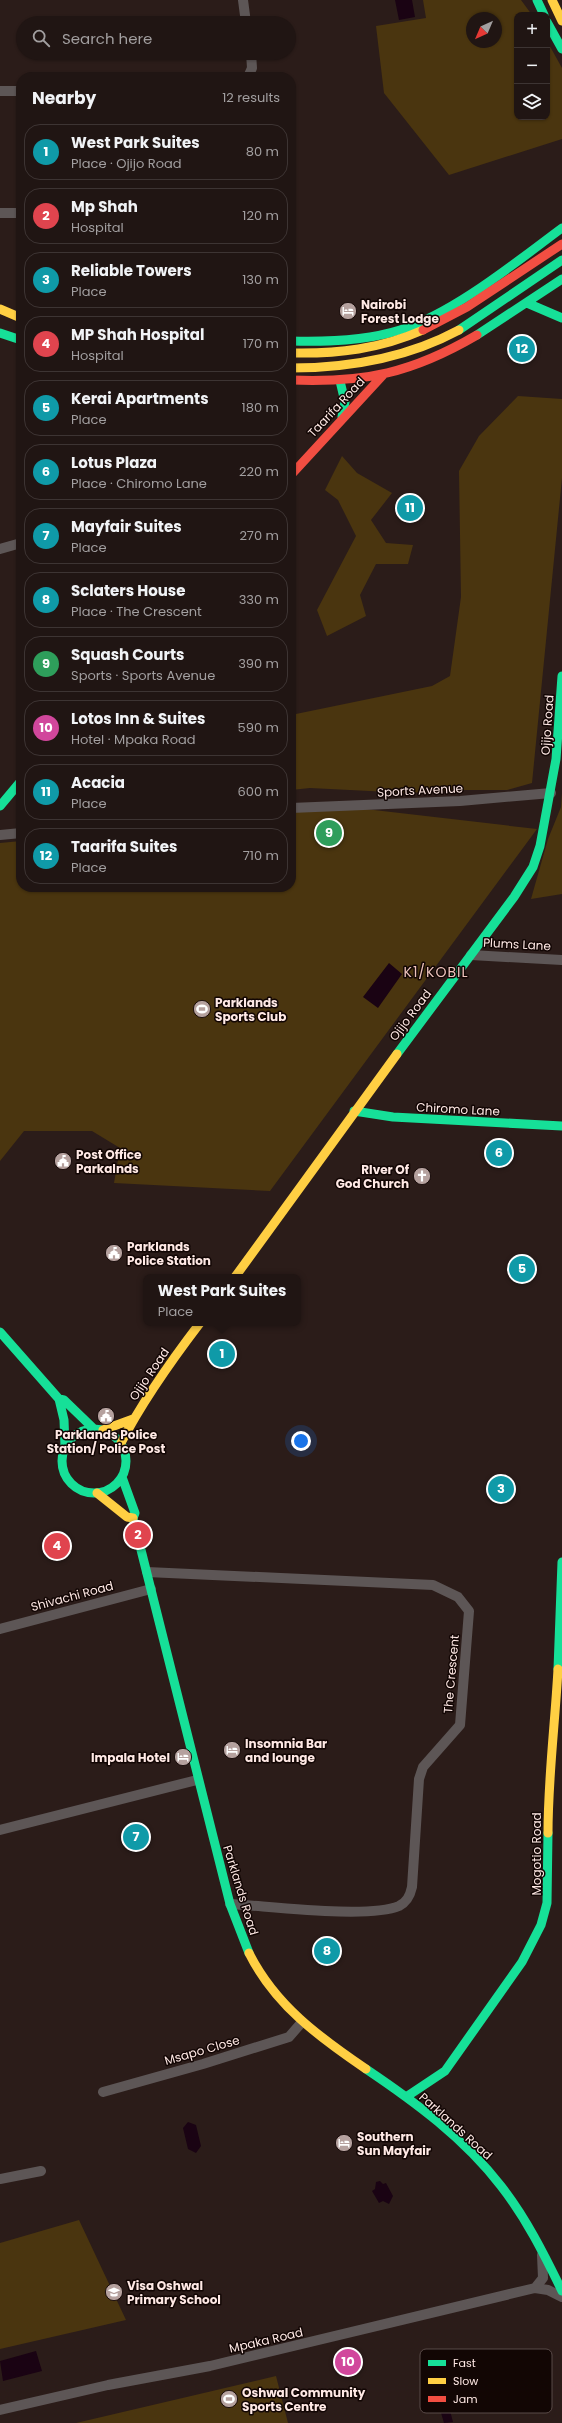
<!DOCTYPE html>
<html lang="en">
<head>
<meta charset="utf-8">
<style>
	:root { --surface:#201513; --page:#2d2221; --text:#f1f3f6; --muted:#a29fa0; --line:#3d3433; --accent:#2563eb }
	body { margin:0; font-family:Poppins,sans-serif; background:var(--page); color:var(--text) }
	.controls { position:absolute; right:12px; top:12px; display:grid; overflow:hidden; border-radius:8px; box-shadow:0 1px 3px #0004 }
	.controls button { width:36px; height:36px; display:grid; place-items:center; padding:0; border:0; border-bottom:1px solid var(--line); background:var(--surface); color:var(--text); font:20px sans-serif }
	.compass { position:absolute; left:466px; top:12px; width:36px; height:36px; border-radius:50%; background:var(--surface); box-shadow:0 1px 3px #0004; rotate:224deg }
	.you { position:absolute; left:301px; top:1441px; width:14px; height:14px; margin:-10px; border:3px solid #fff; border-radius:50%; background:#1a73e8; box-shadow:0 0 0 6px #1a73e833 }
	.badge { display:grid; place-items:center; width:26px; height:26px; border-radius:50%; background:var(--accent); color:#fff; font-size:13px; font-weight:700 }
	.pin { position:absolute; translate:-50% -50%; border:2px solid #fff; box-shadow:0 1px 4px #0006 }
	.popup { position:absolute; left:143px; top:1274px; width:158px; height:52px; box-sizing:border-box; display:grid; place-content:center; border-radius:8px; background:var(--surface); filter:drop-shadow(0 1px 3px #0005); font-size:13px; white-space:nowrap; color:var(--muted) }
	.popup b { font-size:15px; color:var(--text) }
	.popup::after { content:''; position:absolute; left:50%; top:100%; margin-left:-8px; border:8px solid transparent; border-top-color:var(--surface) }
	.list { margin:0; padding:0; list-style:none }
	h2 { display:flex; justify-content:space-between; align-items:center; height:52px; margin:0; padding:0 16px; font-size:17px }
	h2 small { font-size:13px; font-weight:400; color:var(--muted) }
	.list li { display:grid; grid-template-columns:26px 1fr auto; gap:12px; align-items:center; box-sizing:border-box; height:56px; margin:0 8px 8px; padding:0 8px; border:1px solid var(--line); border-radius:16px }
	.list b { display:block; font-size:15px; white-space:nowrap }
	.list p { margin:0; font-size:13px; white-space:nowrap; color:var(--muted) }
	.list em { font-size:13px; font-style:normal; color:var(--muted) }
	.icon { flex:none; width:22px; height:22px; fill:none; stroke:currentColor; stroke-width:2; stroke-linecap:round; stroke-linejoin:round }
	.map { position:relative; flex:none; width:562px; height:2423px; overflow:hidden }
	.search { position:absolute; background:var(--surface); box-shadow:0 1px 3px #0004; left:16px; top:16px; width:280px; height:44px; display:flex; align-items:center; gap:10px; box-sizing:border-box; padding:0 14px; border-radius:22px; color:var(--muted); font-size:15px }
	.panel { position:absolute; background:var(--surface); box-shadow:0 1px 3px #0004; left:16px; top:72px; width:280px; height:820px; border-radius:16px }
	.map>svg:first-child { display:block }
	.green { fill:#4a350f; fill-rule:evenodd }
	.water { fill:#1a0313 }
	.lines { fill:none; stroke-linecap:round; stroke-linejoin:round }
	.street { stroke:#5d5656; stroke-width:10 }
	.fast { stroke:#16e098; stroke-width:9 }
	.slow { stroke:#ffcf43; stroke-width:9 }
	.jam { stroke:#f24e42; stroke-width:9 }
	.labels { text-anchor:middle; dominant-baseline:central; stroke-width:3; stroke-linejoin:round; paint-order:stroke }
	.poi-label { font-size:12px; font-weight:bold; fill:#ffe9e5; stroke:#120604; text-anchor:start }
	.street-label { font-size:12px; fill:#ffe9e5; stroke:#120604 }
	.quarter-label { font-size:14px; letter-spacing:1px; fill:#eec4bd; stroke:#120604 }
	.key { fill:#120604; stroke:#594a48; stroke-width:1 }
	.key-label { font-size:11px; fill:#ffe9e5 }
</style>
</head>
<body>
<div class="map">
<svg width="562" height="2423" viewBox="0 0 562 2423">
	<rect width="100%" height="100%" fill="#2b1c19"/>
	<!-- green -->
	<path class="green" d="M423,0H521L532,15H517V117H547V41L562,68V139L449,175L384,93L376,26L426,18ZM472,18H496V42H472Z
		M518,396L562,399V478L532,783L507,790H452L410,793L310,788L291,790V715L432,686L450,676L461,597L459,471L479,436Z
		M342,456L357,473L392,493L371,520L386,543L413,545L408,564H376L360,595L366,616L327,636L317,610L356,536L338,500L325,490Z
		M562,793V894L531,899L548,839L561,807Z
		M322,804L537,829L270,1191L114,1183L120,1148L92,1131H24L0,1161V843L21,841V887H291V814Z
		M79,2220L126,2320L0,2349V2243Z
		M276,2376L288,2423H76Z"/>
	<!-- water -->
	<path class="water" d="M395,0H412L415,17L399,20Z
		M389,963L402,974L378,1008L363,997Z
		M188,2122L196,2125L201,2146L196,2153L188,2149L183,2128Z
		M380,2181L383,2184L386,2183L393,2196L389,2204L383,2201L379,2203L372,2191L375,2189L376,2182Z
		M36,2351L42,2371L3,2381L0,2361Z
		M448,2403L453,2422L444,2423L439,2406Z"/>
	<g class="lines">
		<!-- street -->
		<path class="street" d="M243,0L246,23
			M248,77L252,68L251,53
			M0,91H21
			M0,213H21
			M0,549L21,543
			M291,808L460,801L551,793
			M0,835L21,833
			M471,955L562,960
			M147,1572L433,1585L458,1597L469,1611L460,1725L423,1767L419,1779L412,1887C410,1896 407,1902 399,1906C368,1919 268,1906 230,1904
			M0,1629L151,1589
			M0,1830L197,1780
			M103,2092L203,2064L289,2037L302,2022
			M0,2179L41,2171
			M535,2288L543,2278L542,2255
			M0,2410L108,2385L210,2366L535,2288L548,2290L562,2297"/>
		<!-- fast -->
		<path class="fast" d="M537,0L544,15
			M547,22L562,49
			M527,303L562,318
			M459,330L562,260
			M0,333L21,340
			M477,335L562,279
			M291,341C327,342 365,341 400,330C454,313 516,262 562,228
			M340,381L345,402L342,417
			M0,806L21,781
			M397,1054L514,897L533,867L540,846L556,759L562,676
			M354,1111L393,1117L562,1126
			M0,1332L59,1399L64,1400L94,1429
			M59,1399L64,1420L65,1446
			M62 1461a32 32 0 1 1 64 0a32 32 0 1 1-64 0Z
			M122,1477L135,1513L133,1518L230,1904L249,1953
			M558,1669L562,1562
			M366,2069C415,2102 464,2138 501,2186C526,2218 544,2254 562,2291
			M406,2097L445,2071L522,1962L541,1925L547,1903L548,1833"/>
		<!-- slow -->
		<path class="slow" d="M552,0L562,21
			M0,309L21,318
			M291,353C338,354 380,349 423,330
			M291,368C350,368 407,358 459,330
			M235,1277L397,1054
			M103,1430L133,1419
			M121,1443C143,1400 171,1361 200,1323
			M97,1493L127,1517L133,1518
			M548,1833C548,1778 555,1724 558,1669
			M249,1953C275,2005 319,2037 366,2069"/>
		<!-- jam -->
		<path class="jam" d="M423,330L467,307L562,244
			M291,380C365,383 412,373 477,335
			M291,475L384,374"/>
	</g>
	<!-- icons -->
	<defs>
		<symbol id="hotel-disc" viewBox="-11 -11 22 22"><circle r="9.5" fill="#b5a19e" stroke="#120604"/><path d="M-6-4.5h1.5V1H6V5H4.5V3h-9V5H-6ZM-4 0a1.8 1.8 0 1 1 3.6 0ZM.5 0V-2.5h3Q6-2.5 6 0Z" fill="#fff"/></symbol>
		<symbol id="stadium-disc" viewBox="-11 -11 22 22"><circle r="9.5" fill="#b5a19e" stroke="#120604"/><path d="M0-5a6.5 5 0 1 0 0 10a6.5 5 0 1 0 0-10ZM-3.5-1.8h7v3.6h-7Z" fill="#fff"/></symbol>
		<symbol id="civic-disc" viewBox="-11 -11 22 22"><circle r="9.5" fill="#b5a19e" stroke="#120604"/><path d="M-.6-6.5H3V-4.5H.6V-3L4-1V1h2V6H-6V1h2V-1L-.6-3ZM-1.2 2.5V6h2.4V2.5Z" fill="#fff"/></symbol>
		<symbol id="church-disc" viewBox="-11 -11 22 22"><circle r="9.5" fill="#b5a19e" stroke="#120604"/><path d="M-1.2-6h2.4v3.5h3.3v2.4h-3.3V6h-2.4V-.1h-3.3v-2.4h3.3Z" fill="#fff"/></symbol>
		<symbol id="school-disc" viewBox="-11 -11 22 22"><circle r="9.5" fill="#b5a19e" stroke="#120604"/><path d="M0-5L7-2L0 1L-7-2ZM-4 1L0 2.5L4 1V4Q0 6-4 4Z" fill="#fff"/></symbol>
	</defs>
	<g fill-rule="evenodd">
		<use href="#hotel-disc" x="338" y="301" width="20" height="20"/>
		<use href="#stadium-disc" x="192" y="999" width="20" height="20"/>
		<use href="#civic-disc" x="53" y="1151" width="20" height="20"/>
		<use href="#church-disc" x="412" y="1166" width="20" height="20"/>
		<use href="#civic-disc" x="104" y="1243" width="20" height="20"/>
		<use href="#civic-disc" x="96" y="1406" width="20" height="20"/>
		<use href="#hotel-disc" x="222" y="1740" width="20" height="20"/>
		<use href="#hotel-disc" x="173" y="1747" width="20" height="20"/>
		<use href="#hotel-disc" x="334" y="2133" width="20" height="20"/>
		<use href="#school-disc" x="104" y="2282" width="20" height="20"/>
		<use href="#stadium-disc" x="219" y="2389" width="20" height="20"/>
	</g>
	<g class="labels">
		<!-- poi labels -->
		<g class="poi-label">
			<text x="361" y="304">Nairobi<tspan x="361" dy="14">Forest Lodge</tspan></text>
			<text x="215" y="1002">Parklands<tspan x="215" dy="14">Sports Club</tspan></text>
			<text x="76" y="1154">Post Office<tspan x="76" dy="14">Parkalnds</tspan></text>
			<text x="409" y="1169" text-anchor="end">RIver Of<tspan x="409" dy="14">God Church</tspan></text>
			<text x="127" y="1246">Parklands<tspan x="127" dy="14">Police Station</tspan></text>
			<text x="106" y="1434" text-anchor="middle">Parklands Police<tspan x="106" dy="14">Station/ Police Post</tspan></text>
			<text x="245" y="1743">Insomnia Bar<tspan x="245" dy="14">and lounge</tspan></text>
			<text x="170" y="1757" text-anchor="end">Impala Hotel</text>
			<text x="357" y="2136">Southern<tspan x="357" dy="14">Sun Mayfair</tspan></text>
			<text x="127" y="2285">Visa Oshwal<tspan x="127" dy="14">Primary School</tspan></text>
			<text x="242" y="2392">Oshwal Community<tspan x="242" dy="14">Sports Centre</tspan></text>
		</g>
		<!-- street labels -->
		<g class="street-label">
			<text transform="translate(336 407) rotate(-47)">Taarifa Road</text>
			<text transform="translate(547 725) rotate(-86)">Ojijo Road</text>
			<text transform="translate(420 790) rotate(-3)">Sports Avenue</text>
			<text transform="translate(517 944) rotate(3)">Plums Lane</text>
			<text transform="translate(410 1015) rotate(-53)">Ojijo Road</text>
			<text transform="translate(458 1109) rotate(3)">Chiromo Lane</text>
			<text transform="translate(149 1374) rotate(-56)">Ojijo Road</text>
			<text transform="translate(72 1596) rotate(-15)">Shivachi Road</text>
			<text transform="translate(451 1674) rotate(-85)">The Crescent</text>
			<text transform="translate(536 1854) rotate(-90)">Mogotio Road</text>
			<text transform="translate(241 1890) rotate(73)">Parklands Road</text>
			<text transform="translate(202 2050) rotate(-16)">Msapo Close</text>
			<text transform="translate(456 2126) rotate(42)">Parklands Road</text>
			<text transform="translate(266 2340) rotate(-13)">Mpaka Road</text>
		</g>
		<!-- quarter labels -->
		<g class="quarter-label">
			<text x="436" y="972">K1/KOBIL</text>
		</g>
	</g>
	<!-- legend -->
	<rect x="420" y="2349" width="132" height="64" rx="6" class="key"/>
	<rect x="428" y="2360" width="18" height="6" fill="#16e098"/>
	<rect x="428" y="2378" width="18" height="6" fill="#ffcf43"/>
	<rect x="428" y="2396" width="18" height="6" fill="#f24e42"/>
	<g class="key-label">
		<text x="453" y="2367">Fast</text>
		<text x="453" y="2385">Slow</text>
		<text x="453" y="2403">Jam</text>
	</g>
</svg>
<div class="controls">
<button>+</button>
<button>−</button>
<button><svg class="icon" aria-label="layers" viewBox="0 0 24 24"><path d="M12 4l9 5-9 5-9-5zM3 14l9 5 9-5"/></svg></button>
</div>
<svg class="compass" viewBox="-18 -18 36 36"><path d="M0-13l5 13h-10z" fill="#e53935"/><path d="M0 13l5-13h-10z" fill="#a29fa0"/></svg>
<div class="you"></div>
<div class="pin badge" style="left:222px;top:1354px;background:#0f9aa8">1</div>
<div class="popup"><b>West Park Suites</b>Place</div>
<div class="pin badge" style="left:138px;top:1535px;background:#e0444e">2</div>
<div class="pin badge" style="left:501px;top:1489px;background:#0f9aa8">3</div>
<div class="pin badge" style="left:57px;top:1546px;background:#e0444e">4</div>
<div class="pin badge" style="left:522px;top:1269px;background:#0f9aa8">5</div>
<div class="pin badge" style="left:499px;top:1153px;background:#0f9aa8">6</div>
<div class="pin badge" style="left:136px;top:1837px;background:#0f9aa8">7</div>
<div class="pin badge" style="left:327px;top:1951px;background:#0f9aa8">8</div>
<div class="pin badge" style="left:329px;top:833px;background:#2e9e5b">9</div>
<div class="pin badge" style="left:348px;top:2362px;background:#d1479c">10</div>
<div class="pin badge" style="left:410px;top:508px;background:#0f9aa8">11</div>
<div class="pin badge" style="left:522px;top:349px;background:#0f9aa8">12</div>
<div class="search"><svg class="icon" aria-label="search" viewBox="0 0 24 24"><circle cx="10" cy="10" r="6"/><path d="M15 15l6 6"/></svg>Search here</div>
<section class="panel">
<h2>Nearby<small>12 results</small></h2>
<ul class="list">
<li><span class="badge" style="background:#0f9aa8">1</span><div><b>West Park Suites</b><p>Place · Ojijo Road</p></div><em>80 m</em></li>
<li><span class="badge" style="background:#e0444e">2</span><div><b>Mp Shah</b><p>Hospital</p></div><em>120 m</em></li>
<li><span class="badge" style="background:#0f9aa8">3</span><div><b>Reliable Towers</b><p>Place</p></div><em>130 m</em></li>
<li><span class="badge" style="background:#e0444e">4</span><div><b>MP Shah Hospital</b><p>Hospital</p></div><em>170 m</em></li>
<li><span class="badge" style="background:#0f9aa8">5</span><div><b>Kerai Apartments</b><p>Place</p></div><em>180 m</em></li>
<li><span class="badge" style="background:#0f9aa8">6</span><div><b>Lotus Plaza</b><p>Place · Chiromo Lane</p></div><em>220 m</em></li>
<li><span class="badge" style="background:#0f9aa8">7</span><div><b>Mayfair Suites</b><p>Place</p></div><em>270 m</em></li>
<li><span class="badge" style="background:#0f9aa8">8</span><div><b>Sclaters House</b><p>Place · The Crescent</p></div><em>330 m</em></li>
<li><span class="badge" style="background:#2e9e5b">9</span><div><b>Squash Courts</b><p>Sports · Sports Avenue</p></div><em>390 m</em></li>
<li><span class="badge" style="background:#d1479c">10</span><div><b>Lotos Inn &amp; Suites</b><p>Hotel · Mpaka Road</p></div><em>590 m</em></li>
<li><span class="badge" style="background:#0f9aa8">11</span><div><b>Acacia</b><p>Place</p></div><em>600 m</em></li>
<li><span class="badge" style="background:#0f9aa8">12</span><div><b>Taarifa Suites</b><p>Place</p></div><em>710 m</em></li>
</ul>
</section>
</div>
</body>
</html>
